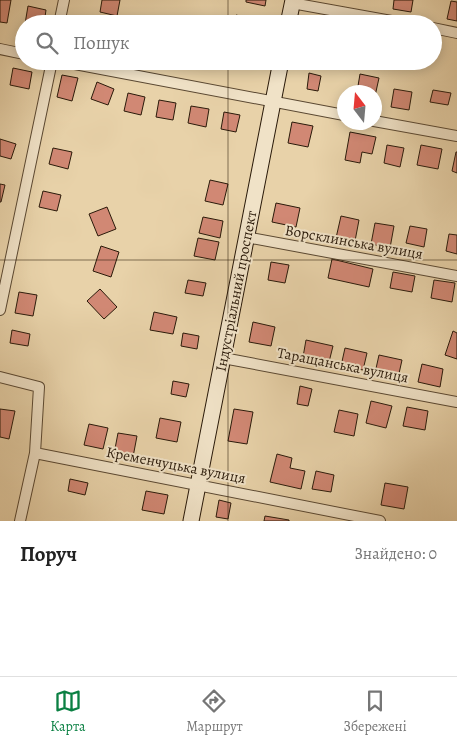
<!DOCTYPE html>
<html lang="uk">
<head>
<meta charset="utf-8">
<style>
	:root { --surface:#fff; --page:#f2f2f2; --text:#222; --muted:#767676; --line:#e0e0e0; --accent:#0b8043 }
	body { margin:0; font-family:Alegreya,serif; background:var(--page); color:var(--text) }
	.compass { position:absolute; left:337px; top:85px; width:45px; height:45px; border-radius:50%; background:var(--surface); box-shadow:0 2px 12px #0003; rotate:344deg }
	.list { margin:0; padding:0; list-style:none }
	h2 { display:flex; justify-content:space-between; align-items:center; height:65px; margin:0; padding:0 20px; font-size:21px }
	h2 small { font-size:16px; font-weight:400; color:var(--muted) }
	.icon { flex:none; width:28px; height:28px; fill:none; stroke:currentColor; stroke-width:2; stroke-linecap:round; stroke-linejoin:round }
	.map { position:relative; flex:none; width:457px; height:521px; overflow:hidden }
	.search { position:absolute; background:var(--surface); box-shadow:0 2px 12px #0003; left:15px; right:15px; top:15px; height:55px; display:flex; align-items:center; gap:12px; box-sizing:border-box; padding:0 18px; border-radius:28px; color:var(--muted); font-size:19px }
	.sheet { height:155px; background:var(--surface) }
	nav { display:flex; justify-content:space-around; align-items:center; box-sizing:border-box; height:70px; border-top:1px solid var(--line); background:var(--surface); font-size:14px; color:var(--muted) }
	nav a { display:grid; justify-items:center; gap:2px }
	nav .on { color:var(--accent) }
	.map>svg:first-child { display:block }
	.building { fill:#d18874; stroke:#2a1a0a }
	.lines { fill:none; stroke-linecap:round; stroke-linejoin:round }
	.street-casing { stroke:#5a4832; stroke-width:12 }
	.secondary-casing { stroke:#2a1a0a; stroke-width:17 }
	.street { stroke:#f0e2c7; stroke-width:10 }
	.secondary { stroke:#f0e2c7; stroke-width:15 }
	.grid { fill:none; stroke:#2a1a0a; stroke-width:1; stroke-opacity:0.55 }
	.labels { text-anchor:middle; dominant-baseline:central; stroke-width:4; stroke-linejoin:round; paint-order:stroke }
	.street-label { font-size:15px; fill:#2a1a0a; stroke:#f0e2c7 }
</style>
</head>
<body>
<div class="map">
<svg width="457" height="521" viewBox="0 0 457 521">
	<rect width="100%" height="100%" fill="#e8d2a9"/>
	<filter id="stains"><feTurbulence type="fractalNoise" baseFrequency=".004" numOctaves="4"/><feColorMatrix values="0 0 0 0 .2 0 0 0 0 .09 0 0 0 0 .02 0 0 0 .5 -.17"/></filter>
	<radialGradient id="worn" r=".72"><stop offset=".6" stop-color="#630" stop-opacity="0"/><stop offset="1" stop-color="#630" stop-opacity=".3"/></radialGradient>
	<!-- building -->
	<path class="building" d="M0,0H11L7,23L0,22Z
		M102,0H120L117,16L100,12Z
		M246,0H266L265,6L246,2Z
		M394,0H413L411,12L393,9Z
		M451,1L457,2V21L447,19Z
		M28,6L46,10L44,24H25Z
		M236,15L248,18L246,24H234Z
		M76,18L94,23V24H75Z
		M310,19L337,24H309Z
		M236,61H254L252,67L235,64Z
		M13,68L32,72L29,89L10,85Z
		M309,73L321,76L318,91L307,89Z
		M360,74L379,78L375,96L374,92H357Z
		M62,75L78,78L72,101L57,97Z
		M97,82L114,89L108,105L91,99Z
		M394,89L412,92L409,110L391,107Z
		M433,90L451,93L448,105L430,102Z
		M128,93L145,97L141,115L124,111Z
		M159,100L176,103L173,120L156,117Z
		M191,106L209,109L206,127L188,123Z
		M224,112L240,115L236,132L221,129Z
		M292,122L313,126L308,147L288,143Z
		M350,132L376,137L372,154L362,152L360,163L345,160Z
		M0,139L16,144L11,159L0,156Z
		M387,145L404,148L400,167L384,163Z
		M421,145L442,149L438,169L417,165Z
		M53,148L72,152L68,169L49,164Z
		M456,152H457V173L452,171Z
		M210,180L228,184L223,205L205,201Z
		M0,184L5,185L1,202H0Z
		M43,191L61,195L57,211L39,207Z
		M276,203L300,208L296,227L272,222Z
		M107,207L116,229L98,236L89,214Z
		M341,216L359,220L355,241L336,238Z
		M203,217L223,221L220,238L199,233Z
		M375,223L394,226L390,248L371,244Z
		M410,226L427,229L424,247L406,243Z
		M449,234L457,235V254L446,251Z
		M198,238L219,242L215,260L194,256Z
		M101,246L119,252L111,277L93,271Z
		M332,259L373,269L369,287L328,278Z
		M271,262L289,265L285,283L268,280Z
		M393,272L415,276L412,292L390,288Z
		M188,280L206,283L203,296L185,293Z
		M434,280L455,283L452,302L431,298Z
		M100,289L117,307L104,319L87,301Z
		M19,292L37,295L33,316L15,313Z
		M154,312L177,317L173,334L150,330Z
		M253,322L275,327L271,346L249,342Z
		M12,330L30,334L28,346L10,343Z
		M453,331L457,333V359L445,355Z
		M183,333L199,336L197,349L181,346Z
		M306,340L333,346L329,362L303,357Z
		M345,348L367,353L363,370L341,366Z
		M379,355L402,360L398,378L375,373Z
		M422,364L443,369L440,387L418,382Z
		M173,381L189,384L186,397L171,394Z
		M300,386L312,389L308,406L297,404Z
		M371,401L392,406L386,428L366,423Z
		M407,407L428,411L425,430L403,426Z
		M0,409L15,411L9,439L0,437Z
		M234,409L253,412L247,444L228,441Z
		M339,410L358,414L354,436L334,432Z
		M160,418L181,422L177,442L156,438Z
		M89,424L108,428L103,449L84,445Z
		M118,433L137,436L133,457L114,454Z
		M277,454L292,458L290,468L305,471L301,489L270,482Z
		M316,471L334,475L331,492L312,489Z
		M70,479L88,483L85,495L68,491Z
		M385,483L408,487L404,509L381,505Z
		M146,491L168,495L164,514L142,510Z
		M219,500L231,503L228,519L216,517Z
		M265,516L289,520V521H264Z"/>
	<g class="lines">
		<defs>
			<path id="street" d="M292,3L408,24
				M59,24L64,0
				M433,28L457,33
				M0,49L24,54
				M59,61L344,115
				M374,121L457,136
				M246,237L457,276
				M0,310L52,61
				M223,358L457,402
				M0,377L39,387L35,453
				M20,521L35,453L380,521"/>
			<path id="secondary" d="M288,24L293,0
				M191,521L281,61"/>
		</defs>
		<!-- street casing -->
		<use href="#street" class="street-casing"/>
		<!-- secondary casing -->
		<use href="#secondary" class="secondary-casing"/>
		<!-- street -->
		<use href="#street" class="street"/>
		<!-- secondary -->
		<use href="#secondary" class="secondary"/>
	</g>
	<!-- grid -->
	<path class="grid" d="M228,0V24M228,61V521M0,260H457"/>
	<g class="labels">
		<!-- street labels -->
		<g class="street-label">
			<text transform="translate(354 242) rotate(10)">Ворсклинська вулиця</text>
			<text transform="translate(236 291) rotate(-79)">Індустріальний проспект</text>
			<text transform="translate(343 365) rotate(11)">Таращанська вулиця</text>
			<text transform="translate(176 465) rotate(11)">Кременчуцька вулиця</text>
		</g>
	</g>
	<rect width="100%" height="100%" filter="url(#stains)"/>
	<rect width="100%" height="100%" fill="url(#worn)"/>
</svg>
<svg class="compass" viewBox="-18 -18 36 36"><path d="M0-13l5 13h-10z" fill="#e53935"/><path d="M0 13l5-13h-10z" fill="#767676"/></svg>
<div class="search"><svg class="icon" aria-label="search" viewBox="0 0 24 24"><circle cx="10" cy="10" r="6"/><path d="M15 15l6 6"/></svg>Пошук</div>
</div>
<section class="sheet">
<h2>Поруч<small>Знайдено: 0</small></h2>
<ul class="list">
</ul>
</section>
<nav>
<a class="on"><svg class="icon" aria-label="map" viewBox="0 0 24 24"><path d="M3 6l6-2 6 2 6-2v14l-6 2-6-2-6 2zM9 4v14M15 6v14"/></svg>Карта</a>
<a><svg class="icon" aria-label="directions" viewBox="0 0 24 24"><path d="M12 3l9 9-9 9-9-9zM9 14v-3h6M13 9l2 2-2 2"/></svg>Маршрут</a>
<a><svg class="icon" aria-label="saved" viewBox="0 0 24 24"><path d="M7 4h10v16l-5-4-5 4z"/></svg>Збережені</a>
</nav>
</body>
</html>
